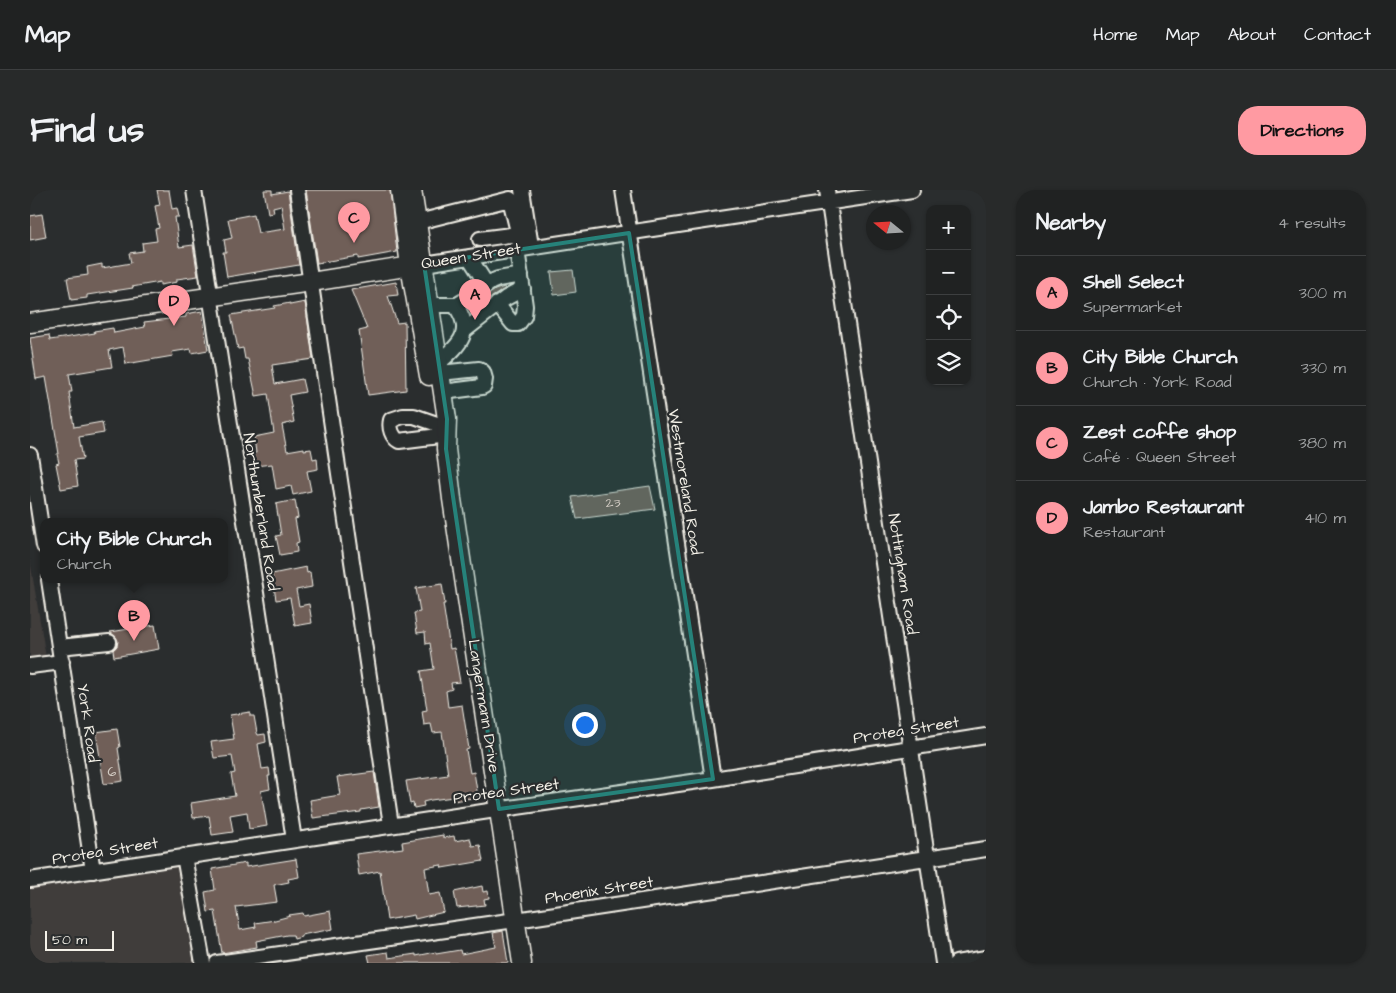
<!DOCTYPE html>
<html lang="en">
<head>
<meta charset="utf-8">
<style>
	:root { --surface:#202222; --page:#282a2a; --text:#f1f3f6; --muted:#a2a4a5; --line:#3d3f40; --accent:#ff9aa2 }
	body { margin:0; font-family:"Architects Daughter",sans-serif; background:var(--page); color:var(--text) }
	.controls { position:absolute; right:15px; top:15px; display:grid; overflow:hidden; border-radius:10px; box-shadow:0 1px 4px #0004 }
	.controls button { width:45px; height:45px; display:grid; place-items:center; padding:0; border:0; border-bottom:1px solid var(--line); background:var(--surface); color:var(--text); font:25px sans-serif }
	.compass { position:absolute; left:836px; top:15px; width:45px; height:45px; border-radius:50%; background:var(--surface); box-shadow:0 1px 4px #0004; rotate:288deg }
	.scale { position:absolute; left:15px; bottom:12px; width:69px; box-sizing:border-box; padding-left:5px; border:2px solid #f4f1e8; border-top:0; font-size:14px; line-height:18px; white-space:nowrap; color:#f4f1e8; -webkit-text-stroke:4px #2a2d2e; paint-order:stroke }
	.you { position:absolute; left:554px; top:534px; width:18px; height:18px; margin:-12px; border:4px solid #fff; border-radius:50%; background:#1a73e8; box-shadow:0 0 0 8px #1a73e833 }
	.badge { display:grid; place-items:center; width:32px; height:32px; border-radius:50%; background:var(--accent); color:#111; font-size:16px; font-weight:700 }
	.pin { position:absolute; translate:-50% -41px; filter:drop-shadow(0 1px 2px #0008) }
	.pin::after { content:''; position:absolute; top:26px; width:18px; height:15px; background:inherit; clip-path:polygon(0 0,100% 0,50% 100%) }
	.popup { position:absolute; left:10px; top:328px; width:188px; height:65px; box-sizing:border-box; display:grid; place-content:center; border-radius:10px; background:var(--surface); filter:drop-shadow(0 1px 4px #0005); font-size:16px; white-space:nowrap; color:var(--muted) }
	.popup b { font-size:19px; color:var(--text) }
	.popup::after { content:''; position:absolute; left:50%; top:100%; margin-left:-10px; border:10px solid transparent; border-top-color:var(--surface) }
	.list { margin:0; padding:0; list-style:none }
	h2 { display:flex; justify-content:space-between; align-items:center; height:65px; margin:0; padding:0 20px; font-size:21px }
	h2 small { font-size:16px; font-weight:400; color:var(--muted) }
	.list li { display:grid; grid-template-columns:32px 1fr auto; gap:15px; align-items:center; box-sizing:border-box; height:75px; padding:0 20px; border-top:1px solid var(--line) }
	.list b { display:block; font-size:19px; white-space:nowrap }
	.list p { margin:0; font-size:16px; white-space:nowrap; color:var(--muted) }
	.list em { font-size:16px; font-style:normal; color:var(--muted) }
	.icon { flex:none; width:28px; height:28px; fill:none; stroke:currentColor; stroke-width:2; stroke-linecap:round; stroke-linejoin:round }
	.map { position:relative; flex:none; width:956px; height:773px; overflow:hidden; border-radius:20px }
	header { display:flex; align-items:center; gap:30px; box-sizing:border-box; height:70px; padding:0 25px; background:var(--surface); border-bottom:1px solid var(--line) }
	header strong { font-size:24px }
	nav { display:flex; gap:28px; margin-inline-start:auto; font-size:18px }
	.intro { display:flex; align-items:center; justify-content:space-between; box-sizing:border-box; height:120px; padding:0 30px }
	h1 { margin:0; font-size:35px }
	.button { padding:12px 22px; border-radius:20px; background:var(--accent); color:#111; font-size:18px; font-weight:700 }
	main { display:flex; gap:30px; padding:0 30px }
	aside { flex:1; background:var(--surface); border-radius:20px; box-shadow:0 1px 4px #0004 }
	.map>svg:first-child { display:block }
	.built { fill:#3f3c3b }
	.building { fill:#705e59; stroke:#f4f1e8 }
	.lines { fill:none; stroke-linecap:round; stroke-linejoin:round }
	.minor-casing { stroke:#f4f1e8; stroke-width:18 }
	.major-casing { stroke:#f4f1e8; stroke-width:21 }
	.minor { stroke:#2a2d2e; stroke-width:14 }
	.major { stroke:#2a2d2e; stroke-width:18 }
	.marked { fill:#26827a; fill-opacity:0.2; stroke:#26827a; stroke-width:4; stroke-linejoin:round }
	.labels { text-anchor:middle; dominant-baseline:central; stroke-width:4.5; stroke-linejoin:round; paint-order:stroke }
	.number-label { font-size:14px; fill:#d3ccc4 }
	.street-label { font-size:16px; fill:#f4f1e8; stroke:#2a2d2e }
</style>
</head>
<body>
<header>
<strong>Map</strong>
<nav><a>Home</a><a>Map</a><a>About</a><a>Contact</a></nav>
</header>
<div class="intro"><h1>Find us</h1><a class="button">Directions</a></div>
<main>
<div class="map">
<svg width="956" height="773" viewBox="0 0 956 773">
	<rect width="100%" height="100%" fill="#2a2d2e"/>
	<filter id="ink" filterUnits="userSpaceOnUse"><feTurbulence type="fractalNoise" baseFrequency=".02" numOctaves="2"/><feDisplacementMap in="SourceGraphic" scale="10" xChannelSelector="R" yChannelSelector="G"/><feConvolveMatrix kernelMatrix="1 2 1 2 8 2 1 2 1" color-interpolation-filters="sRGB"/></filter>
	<g filter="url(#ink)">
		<!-- built -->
		<path class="built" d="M0,370L18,480L0,482Z
			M159,666L175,773H0V689Z"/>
		<!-- building -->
		<path class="building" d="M127,0H139L142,19L147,18L149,27H145L149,57L163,55L168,86L147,89V92L130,95V92L102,97L103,98L57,105V108L41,110L37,88L58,85L57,77L72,74V78L101,73L99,63L113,61L112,53L127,51L125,39L129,38L125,16L130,15Z
			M234,0H242V4L258,1L269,75L197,87L193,62H196L194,50L202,48L198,29L224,24L228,43L255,39L251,15L243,17L244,22L238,23Z
			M276,0H360L367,62L328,69V66L287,73Z
			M12,24L16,47L0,50V26Z
			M543,80L546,102L524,105L521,82Z
			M366,92L368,105L358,106L367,133L375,132L376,200L338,205L329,141L337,139L321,100Z
			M474,97L475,99L462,107L440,125L438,119L465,100Z
			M275,112L283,169L242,175L245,194L272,189L275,202L259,205L264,232L252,235L257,261L274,258V260L281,259L283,269L287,268L288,279L277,281L281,301L263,305L261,296L246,299L242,274L225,276L223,264L226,263L224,247L244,243L241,224L238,204L226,206L218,169H215L213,158L208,159L201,125L245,118L244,116L260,113V115Z
			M172,121L178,160L162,163L161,159L142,162L143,166L96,174L93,157L79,160L82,177L39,184L42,202H39L44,237L72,232L74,243L49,247L53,269L44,270L48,296L31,299L26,274L29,273L27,264H29L16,187L6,189L0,148L19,145L20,150L65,143L64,141L83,138L84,143L115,137L114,132L156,127V124Z
			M620,296L625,319L547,329L542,307Z
			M265,310L268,328L265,329L269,352L266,353L267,362L250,365L246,346L251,345L246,314Z
			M276,377L277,383L280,382L282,397L266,400L269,416L279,414L282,433L265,436L260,408L246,410L242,384Z
			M412,394L415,414H413L420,459L424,458L430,492L421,493L422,499L416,501L418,517L432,515L439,559L436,560L440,583L444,582L448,607L424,611L423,607L401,610L393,612L394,616L384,618L383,613L380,614L376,591L418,585L412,542L403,543L401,534L394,535L392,521L397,520L391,481L404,479L400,453L396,454L395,442L387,443L384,423L390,422L386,398Z
			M125,435L129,459L84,467L83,460L87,456L88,451L86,447L80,442Z
			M220,522V526H224L227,543L228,545L235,544L236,552L228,554L232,579L239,578L240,586H238L240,599L231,601L237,636L219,639L217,622L200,625L203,642L182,645L179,626L163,628L161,613L205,606L201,584L205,583L202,566L184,568L181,552L204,549L200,525Z
			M87,539L90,557L88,558L93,591L74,594L66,542Z
			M344,582L349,617L331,620V622L283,628L280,610L310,605L307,587Z
			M413,645V648L424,646L425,651L440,648L442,656L450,655L453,671L412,678L411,675L395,678L399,705L410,703L414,722L385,729L384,725L357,730L350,681L329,685L326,664L373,658L372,652Z
			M266,669L269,687L258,689L259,692L244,695L247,712L206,717L210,740L226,737L225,733L245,730L260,726L259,725L273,723L274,726L300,721L303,739L271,745V747L264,749L263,745H257L226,751L227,757L192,763L185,721L178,722L175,702L185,700L182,679L216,673V677Z
			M452,696L453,702L458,701L459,708L454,709L455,715L427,718L424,702Z
			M473,741L478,773H340L338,765L358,762L359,768L386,764V766L406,762V764L430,760L431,764L466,757L463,743Z"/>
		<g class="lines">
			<defs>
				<path id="minor" d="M164,0L264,650
					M267,0L361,635
					M492,0L501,56
					M593,0L683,589
					M797,0L913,773
					M388,32L480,9L492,58
					M450,49L488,44
					M439,67L457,95
					M394,74C557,49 719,24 882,0
					M467,114L483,134H488L494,126L495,116L487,59
					M400,115H427L442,106L461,92L468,89L491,85
					M434,141L476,108L493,99
					M409,173C429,155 445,142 425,115
					M410,183L449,179L453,182L455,189L454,196L452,197L413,202
					M407,234L384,226H373L361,230C359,238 362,247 369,251L409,246
					M0,265L14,356
					M19,390L63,681
					M29,457L79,452
					M0,476L32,472
					M154,666L173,773
					M0,690L459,621L683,589L956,546
					M187,773L486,730L956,659
					M926,773L956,768"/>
				<path id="major" d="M370,0L380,76L399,186
					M382,0L417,229L416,259L422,309L492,773
					M0,133L281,92L394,74"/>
			</defs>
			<!-- minor casing -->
			<use href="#minor" class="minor-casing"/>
			<!-- major casing -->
			<use href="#major" class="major-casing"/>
			<!-- minor -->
			<use href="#minor" class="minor"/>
			<!-- major -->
			<use href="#major" class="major"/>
		</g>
	</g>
	<!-- marked area -->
	<path class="marked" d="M599,43L683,589L469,619L416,259L417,229L394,74Z"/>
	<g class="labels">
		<!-- number labels -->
		<g class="number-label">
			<text x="583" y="313">23</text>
			<text x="82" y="582">6</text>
		</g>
		<!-- street labels -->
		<g class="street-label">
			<text transform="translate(441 66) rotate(-9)">Queen Street</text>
			<text transform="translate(655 292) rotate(81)">Westmoreland Road</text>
			<text transform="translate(231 322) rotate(81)">Northumberland Road</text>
			<text transform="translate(873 384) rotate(81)">Nottingham Road</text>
			<text transform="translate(454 516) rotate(81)">Langermann Drive</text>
			<text transform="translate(58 533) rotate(82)">York Road</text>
			<text transform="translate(876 540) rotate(-9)">Protea Street</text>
			<text transform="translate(476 601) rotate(-8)">Protea Street</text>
			<text transform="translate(75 661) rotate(-9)">Protea Street</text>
			<text transform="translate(569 700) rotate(-9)">Phoenix Street</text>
		</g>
	</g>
</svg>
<div class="controls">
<button>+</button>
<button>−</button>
<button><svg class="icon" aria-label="locate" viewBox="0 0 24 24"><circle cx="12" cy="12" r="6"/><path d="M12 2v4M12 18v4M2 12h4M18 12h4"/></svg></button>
<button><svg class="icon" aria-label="layers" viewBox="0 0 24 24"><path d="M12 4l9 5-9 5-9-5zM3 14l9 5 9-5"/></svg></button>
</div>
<svg class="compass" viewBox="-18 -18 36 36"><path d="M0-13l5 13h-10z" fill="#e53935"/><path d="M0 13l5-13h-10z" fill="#a2a4a5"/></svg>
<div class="scale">50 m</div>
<div class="you"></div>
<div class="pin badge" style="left:445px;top:130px">A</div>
<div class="pin badge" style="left:104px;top:451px">B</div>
<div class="popup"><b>City Bible Church</b>Church</div>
<div class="pin badge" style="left:324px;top:53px">C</div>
<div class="pin badge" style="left:144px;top:136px">D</div>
</div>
<aside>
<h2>Nearby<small>4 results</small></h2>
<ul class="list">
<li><span class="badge">A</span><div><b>Shell Select</b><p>Supermarket</p></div><em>300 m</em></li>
<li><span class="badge">B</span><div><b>City Bible Church</b><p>Church · York Road</p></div><em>330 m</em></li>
<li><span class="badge">C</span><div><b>Zest coffe shop</b><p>Café · Queen Street</p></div><em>380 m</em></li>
<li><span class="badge">D</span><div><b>Jambo Restaurant</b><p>Restaurant</p></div><em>410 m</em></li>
</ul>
</aside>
</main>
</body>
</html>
